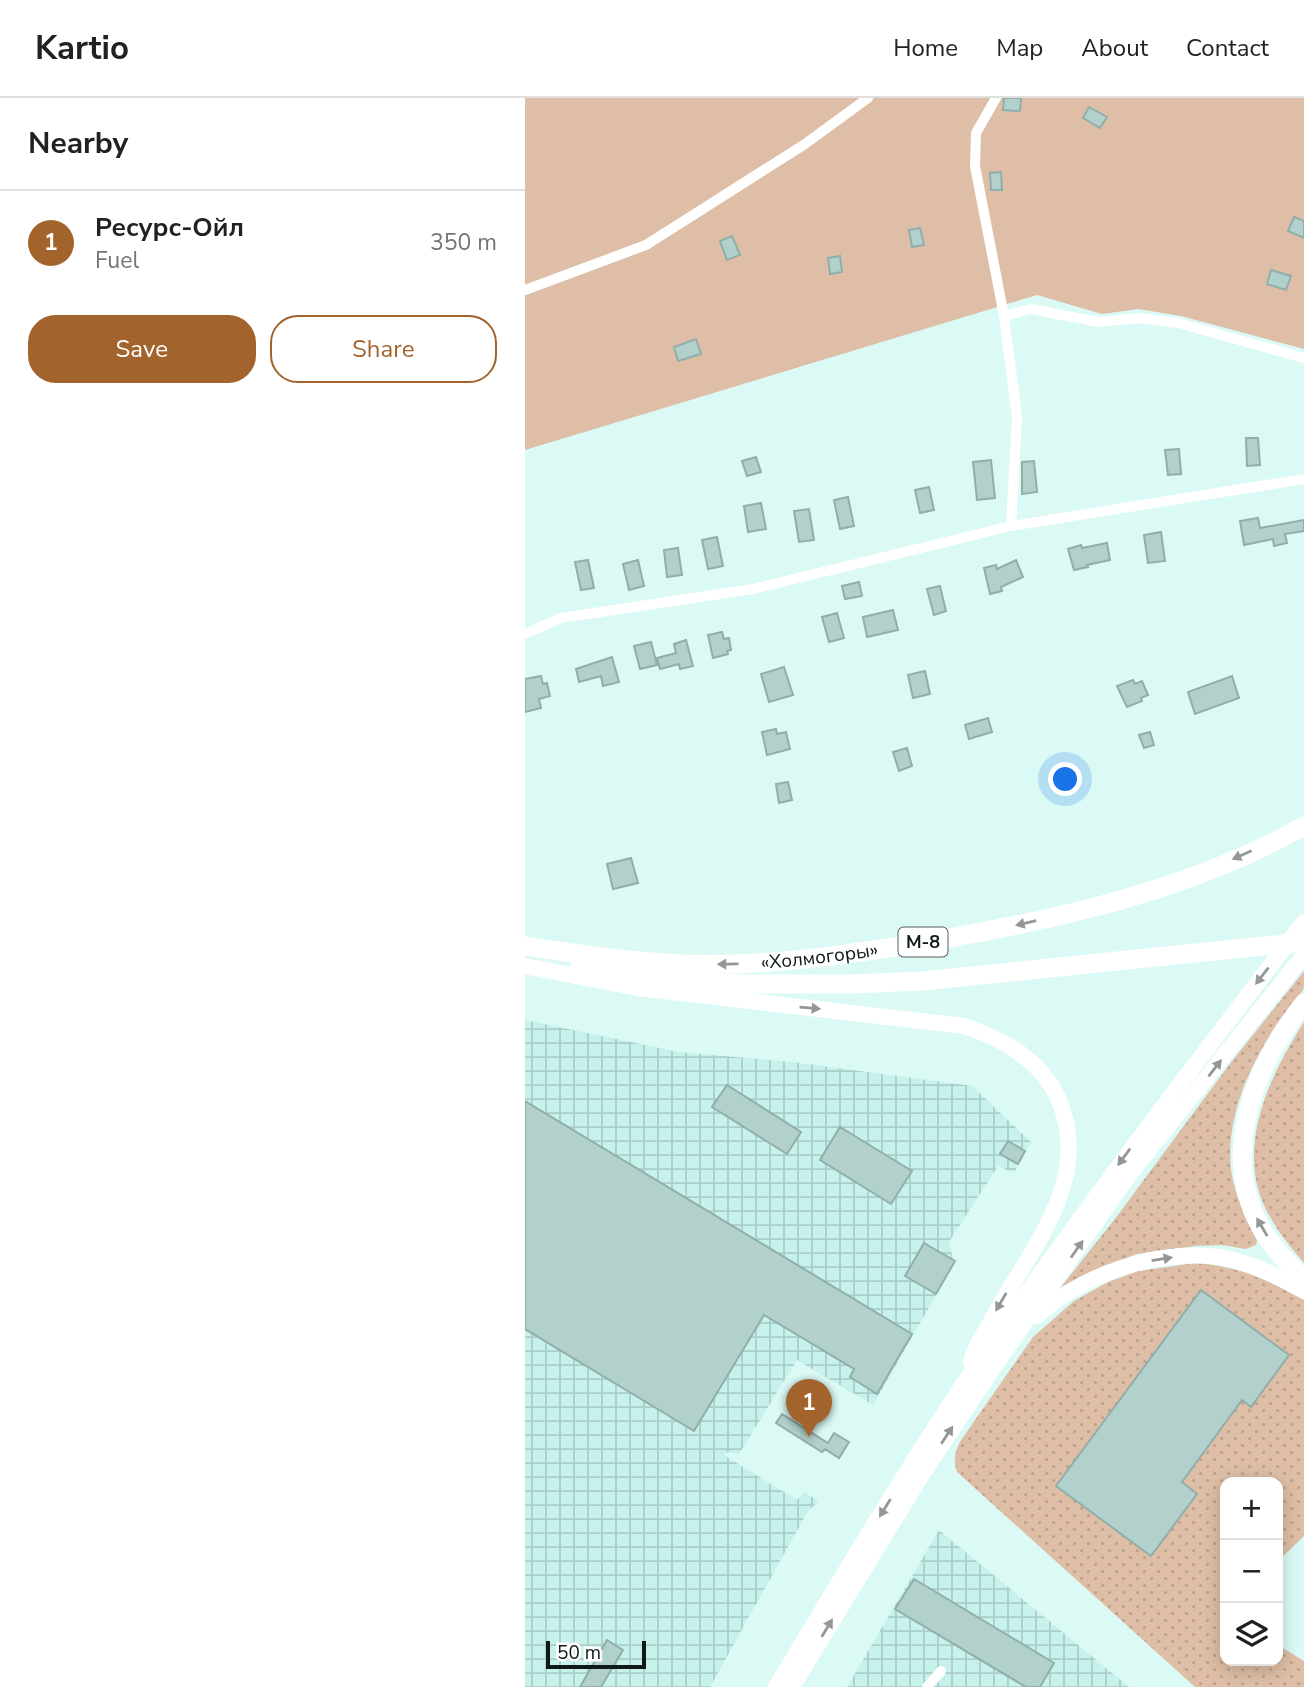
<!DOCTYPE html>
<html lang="en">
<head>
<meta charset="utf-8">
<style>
	:root { --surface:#fff; --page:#f6f6f6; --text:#202124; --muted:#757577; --line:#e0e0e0; --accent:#a3632d }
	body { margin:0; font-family:"Nunito Sans",sans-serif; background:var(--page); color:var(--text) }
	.controls { position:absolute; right:21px; bottom:21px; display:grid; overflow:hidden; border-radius:14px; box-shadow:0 4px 18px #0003 }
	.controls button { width:63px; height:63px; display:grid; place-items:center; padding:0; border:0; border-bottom:2px solid var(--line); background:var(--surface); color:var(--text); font:35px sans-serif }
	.scale { position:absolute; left:21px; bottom:18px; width:100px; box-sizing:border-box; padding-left:7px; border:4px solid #0e1918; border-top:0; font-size:19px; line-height:24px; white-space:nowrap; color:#0e1918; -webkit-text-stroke:5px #fff; paint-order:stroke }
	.you { position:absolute; left:541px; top:682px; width:24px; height:24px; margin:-18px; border:5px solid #fff; border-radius:50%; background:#1a73e8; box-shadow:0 0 0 10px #1a73e833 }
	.badge { display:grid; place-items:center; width:46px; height:46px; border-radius:50%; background:var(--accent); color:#fff; font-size:23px; font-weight:700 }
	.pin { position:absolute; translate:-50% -58px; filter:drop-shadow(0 2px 4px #0008) }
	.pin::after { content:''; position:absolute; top:37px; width:24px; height:21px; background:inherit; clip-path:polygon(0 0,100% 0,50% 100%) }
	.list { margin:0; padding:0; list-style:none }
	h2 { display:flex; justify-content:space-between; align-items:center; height:91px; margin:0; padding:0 28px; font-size:30px }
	h2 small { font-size:23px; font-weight:400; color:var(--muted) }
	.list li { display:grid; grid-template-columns:46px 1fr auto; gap:21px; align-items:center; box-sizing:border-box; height:105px; padding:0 28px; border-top:2px solid var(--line) }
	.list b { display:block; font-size:26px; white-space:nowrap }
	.list p { margin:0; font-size:23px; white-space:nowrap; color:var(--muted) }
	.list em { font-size:23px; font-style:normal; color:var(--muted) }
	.actions { display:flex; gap:14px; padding:21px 28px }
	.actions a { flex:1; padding:16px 0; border:2px solid var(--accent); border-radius:28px; text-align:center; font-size:24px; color:var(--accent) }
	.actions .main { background:var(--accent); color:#fff }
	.icon { flex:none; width:38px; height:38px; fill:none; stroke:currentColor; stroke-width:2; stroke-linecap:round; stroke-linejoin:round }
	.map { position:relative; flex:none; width:779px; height:1589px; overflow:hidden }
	header { display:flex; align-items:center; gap:42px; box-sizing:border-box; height:98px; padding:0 35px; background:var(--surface); border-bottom:2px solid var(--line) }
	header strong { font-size:33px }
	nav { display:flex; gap:38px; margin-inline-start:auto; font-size:24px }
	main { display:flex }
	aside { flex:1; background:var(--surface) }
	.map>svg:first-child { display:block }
	.industrial { fill:url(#industrial-grid) }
	.grass { fill:url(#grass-dots) }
	.green { fill:#debea6 }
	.building { fill:#b2d1cc; stroke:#90aeaa; stroke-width:2 }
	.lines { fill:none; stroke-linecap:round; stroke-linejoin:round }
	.street { stroke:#fff; stroke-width:10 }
	.secondary { stroke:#fff; stroke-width:16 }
	.highway { stroke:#fff; stroke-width:19 }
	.oneway { fill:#939897 }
	.labels { text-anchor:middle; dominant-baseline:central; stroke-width:5; stroke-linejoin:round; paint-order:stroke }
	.shield { fill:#fff; stroke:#565e5d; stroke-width:2 }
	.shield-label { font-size:18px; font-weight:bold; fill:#0e1918 }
	.street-label { font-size:19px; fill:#0e1918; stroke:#fff }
</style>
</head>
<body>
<header>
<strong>Kartio</strong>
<nav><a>Home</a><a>Map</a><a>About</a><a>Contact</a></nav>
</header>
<main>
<aside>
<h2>Nearby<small></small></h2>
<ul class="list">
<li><span class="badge">1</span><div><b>Ресурс-Ойл</b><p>Fuel</p></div><em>350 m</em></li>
</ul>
<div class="actions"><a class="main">Save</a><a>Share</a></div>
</aside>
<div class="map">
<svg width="779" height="1589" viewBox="0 0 779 1589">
	<defs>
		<pattern id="industrial-grid" width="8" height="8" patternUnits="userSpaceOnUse" patternTransform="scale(1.75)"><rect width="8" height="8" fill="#c7f1eb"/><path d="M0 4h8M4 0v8" fill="none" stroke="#aacec9"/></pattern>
		<pattern id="grass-dots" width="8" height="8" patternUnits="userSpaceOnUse" patternTransform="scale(1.75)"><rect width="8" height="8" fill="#debea6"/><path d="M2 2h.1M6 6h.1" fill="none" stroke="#bda38e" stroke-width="1.8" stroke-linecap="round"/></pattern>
	</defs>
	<rect width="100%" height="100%" fill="#dbfaf6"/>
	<!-- industrial -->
	<path class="industrial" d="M0,922L154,954L267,964L447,988L506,1044L489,1075L473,1068L424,1144L429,1166L348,1307L272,1262L214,1356L203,1354L199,1357L272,1402L279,1394L294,1403L283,1413L185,1589H0Z
		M414,1432L604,1589H322Z"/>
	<!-- grass -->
	<path class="grass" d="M779,873C779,878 779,885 779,889C777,897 756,920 750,929C723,972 701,1019 706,1072C709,1096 722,1121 732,1143L731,1147L721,1151L697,1147L671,1148L612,1156L565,1174L536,1189L589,1122L704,967Z
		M779,924V1165C761,1144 744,1123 735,1097C715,1037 748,973 779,924Z
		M670,1165C710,1167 744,1182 779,1202V1438L753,1463V1384H700V1563H753V1547L779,1563V1589H670L432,1374C428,1361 430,1353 436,1342L508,1239L549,1203L583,1184L613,1173Z"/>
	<!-- green -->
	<path class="green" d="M0,0H779V251L656,218L613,211L577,216L512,197L0,352Z"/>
	<!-- building -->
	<path class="building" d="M479,0H496L495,13L478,12Z
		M564,9L582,19L575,30L558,20Z
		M476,74L477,92H466L465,75Z
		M769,119L779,123V140L763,133Z
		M395,130L399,147L387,149L384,132Z
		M207,138L215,157L202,162L195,143Z
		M315,158L317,174L305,176L303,160Z
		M746,172L766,178L761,192L742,186Z
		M171,241L176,256L153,263L149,249Z
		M721,340H733L735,367L722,368Z
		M654,351L656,376L643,377L640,352Z
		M231,359L236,374L222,378L217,363Z
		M466,362L470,400L452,402L448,364Z
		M509,363L512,394L497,396V364Z
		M404,389L409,412L395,415L390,392Z
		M323,399L329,428L315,431L309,402Z
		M236,405L241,431L223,434L219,408Z
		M284,411L289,442L274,444L269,413Z
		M733,420L735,430L779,422V433L760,436L762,445L749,448L748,441L719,447L715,423Z
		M636,434L640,463L623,465L619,437Z
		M192,439L198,468L183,471L177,442Z
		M582,445L585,462L562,467L563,469L549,472L543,451L556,447L557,450Z
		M153,450L157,477L142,479L139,452Z
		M63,462L69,490L56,492L50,464Z
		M113,462L119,488L104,492L98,466Z
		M491,462L498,479L476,489L477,493L465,496L459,470L471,467L472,471Z
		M334,484L337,498L320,501L317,488Z
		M415,488L421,513L409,517L402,491Z
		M368,512L373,532L342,539L338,519Z
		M312,515L319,540L304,544L297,519Z
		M197,534L199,541L204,540L206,552L202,553L203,556L188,560L183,537Z
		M161,542L168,568L155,571L154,566L135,571L132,560L151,555L149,546Z
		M126,544L132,567L115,571L109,548Z
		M87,559L94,584L78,588L76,578L54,584L51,571Z
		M259,569L268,597L244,604L236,576Z
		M400,573L405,596L388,600L383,577Z
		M16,578L18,586L22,585L25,598L14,601L16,610L0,614V581Z
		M707,578L714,600L670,616L663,594Z
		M608,582L610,586L617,583L623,597L616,600L617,603L602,609L592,588Z
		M463,620L467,634L444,641L440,627Z
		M251,631L252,636L261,634L265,651L242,657L237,634Z
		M625,634L629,647L619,650L614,637Z
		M382,650L387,668L374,673L368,654Z
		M263,684L267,702L254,705L251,686Z
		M106,760L113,785L88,791L82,766Z
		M202,987L276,1034L262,1056L187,1009Z
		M0,1003L387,1236L352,1296L325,1279L329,1271L239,1217L169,1333L0,1231Z
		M315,1029L387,1073L366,1106L295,1062Z
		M483,1043L500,1053L493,1066L475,1056Z
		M399,1145L430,1163L411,1196L380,1178Z
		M676,1192L764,1257L726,1309L717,1302L657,1384L672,1396L626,1458L531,1388Z
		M257,1316L303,1345L309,1335L324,1344L314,1360L300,1351L297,1354L251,1325Z
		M389,1481L529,1565L515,1589H501L370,1511Z
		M82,1542L98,1552L76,1589H55Z"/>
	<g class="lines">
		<!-- street -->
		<path class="street" d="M471,0L451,35L450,68L479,218L492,319L486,428
			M0,192L121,147L280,46L343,0
			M479,218L506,211L574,224L613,220L653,225L779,260
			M0,536L36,520L228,491L486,428L779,381
			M402,1589L416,1573"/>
		<!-- secondary -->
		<path class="secondary" d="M0,868L113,890L439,928C479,941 519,964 535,1005C568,1087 500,1157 465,1225C458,1237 449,1250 446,1264
			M512,1218C559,1176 631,1151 694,1159C725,1164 752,1178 779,1193
			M251,1589C316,1481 381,1371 452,1266C556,1115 667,970 779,824
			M267,1589L396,1378L475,1260L605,1076L779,857"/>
		<!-- highway -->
		<g class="highway">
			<path id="s1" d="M0,848C52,856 105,864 158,866C240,869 320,857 401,844C531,822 663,793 779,728"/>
			<path d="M55,870L153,882L213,886H327L397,883L779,844"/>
			<path d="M779,905C731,966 694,1053 735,1128C746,1148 763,1165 779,1182"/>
		</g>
	</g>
	<!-- one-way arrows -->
	<defs><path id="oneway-solid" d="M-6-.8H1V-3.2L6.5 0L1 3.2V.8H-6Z" transform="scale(1.75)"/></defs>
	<g class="oneway">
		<use href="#oneway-solid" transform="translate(717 757) rotate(156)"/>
		<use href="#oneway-solid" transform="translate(501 825) rotate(167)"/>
		<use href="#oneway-solid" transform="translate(203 866) rotate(179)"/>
		<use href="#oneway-solid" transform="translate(737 878) rotate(128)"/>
		<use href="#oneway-solid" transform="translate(285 910) rotate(5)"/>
		<use href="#oneway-solid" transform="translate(690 970) rotate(-52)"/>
		<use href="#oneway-solid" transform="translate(599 1059) rotate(126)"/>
		<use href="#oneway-solid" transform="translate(737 1129) rotate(-120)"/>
		<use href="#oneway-solid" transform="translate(552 1151) rotate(-55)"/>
		<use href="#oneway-solid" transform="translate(637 1161) rotate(-9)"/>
		<use href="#oneway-solid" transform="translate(476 1204) rotate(120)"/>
		<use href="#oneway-solid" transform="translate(422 1337) rotate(-57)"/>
		<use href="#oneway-solid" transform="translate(360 1410) rotate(122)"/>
		<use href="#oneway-solid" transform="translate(302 1530) rotate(-59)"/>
	</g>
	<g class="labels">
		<!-- shield labels -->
		<rect class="shield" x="373.5" y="829.5" width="49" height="29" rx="5"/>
		<g class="shield-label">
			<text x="398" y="844">М-8</text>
		</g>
		<!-- street labels -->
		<g class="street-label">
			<text stroke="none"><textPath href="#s1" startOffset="296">«Холмогоры»</textPath></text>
		</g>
	</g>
</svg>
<div class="controls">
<button>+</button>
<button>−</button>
<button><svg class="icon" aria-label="layers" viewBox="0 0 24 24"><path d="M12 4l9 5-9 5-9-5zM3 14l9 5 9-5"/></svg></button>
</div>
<div class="scale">50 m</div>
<div class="you"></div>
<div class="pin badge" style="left:284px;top:1339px">1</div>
</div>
</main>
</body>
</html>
